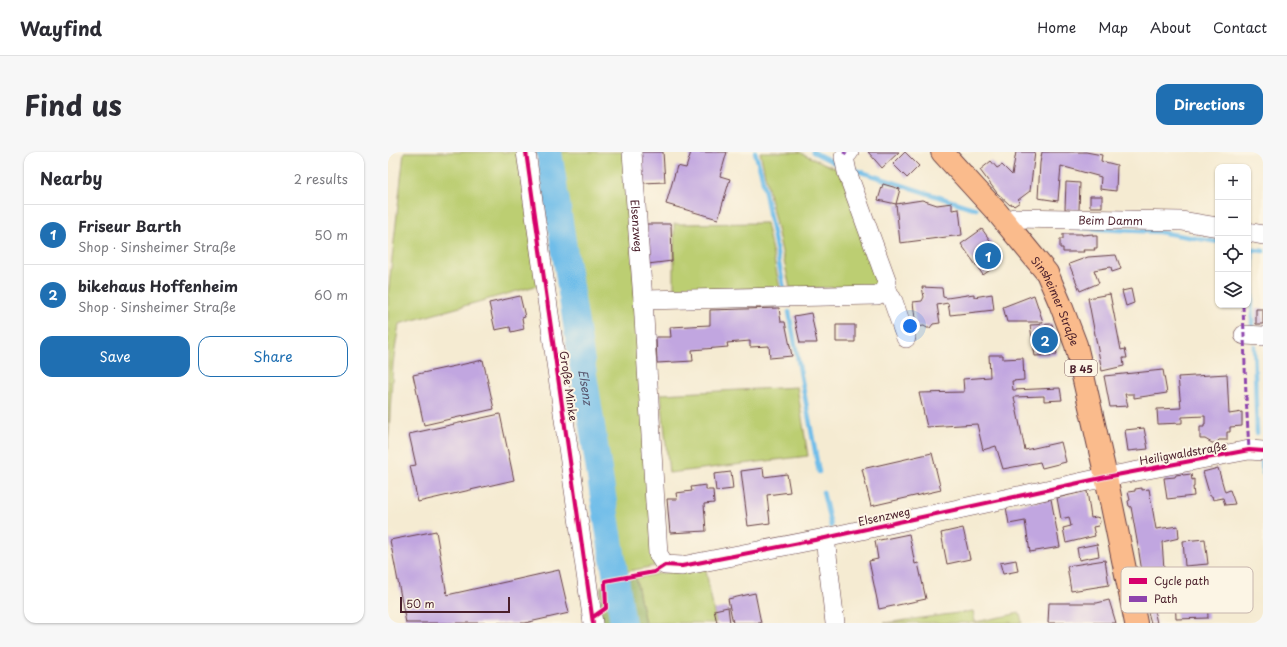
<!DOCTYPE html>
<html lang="en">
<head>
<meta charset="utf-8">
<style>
	:root { --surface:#fff; --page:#f7f7f7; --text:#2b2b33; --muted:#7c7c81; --line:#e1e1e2; --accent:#1f6fb2 }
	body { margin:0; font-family:"Playpen Sans",sans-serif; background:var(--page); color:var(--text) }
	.controls { position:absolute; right:12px; top:12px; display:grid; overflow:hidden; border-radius:8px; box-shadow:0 1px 3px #0004 }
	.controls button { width:36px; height:36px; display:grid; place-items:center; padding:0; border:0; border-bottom:1px solid var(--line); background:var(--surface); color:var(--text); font:20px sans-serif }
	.scale { position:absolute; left:12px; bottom:10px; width:110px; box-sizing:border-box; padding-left:4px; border:2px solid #4a1f2b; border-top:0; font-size:11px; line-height:14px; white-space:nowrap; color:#4a1f2b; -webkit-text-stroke:3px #fcf5e5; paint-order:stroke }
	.you { position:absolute; left:522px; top:174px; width:14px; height:14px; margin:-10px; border:3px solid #fff; border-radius:50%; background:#1a73e8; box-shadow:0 0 0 6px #1a73e833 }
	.badge { display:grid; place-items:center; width:26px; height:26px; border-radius:50%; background:var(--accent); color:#fff; font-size:13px; font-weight:700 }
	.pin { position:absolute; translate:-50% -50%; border:2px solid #fff; box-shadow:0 1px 4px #0006 }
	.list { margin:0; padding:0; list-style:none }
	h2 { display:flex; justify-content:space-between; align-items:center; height:52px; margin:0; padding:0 16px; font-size:17px }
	h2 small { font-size:13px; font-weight:400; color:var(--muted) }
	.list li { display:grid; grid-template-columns:26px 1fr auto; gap:12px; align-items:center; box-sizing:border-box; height:60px; padding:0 16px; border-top:1px solid var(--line) }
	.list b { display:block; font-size:15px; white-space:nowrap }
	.list p { margin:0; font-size:13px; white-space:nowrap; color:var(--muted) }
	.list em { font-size:13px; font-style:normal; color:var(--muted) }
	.actions { display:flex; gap:8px; padding:12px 16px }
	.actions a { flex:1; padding:9px 0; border:1px solid var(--accent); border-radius:12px; text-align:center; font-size:14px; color:var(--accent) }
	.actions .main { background:var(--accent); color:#fff }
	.icon { flex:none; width:22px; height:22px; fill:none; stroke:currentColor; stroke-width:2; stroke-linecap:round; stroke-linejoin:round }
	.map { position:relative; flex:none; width:875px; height:471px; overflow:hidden; border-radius:12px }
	header { display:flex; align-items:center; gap:24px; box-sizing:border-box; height:56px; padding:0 20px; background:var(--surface); border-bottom:1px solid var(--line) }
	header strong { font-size:19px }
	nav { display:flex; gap:22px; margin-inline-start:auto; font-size:14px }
	.intro { display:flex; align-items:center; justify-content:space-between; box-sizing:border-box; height:96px; padding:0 24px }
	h1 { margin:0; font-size:28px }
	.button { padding:10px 18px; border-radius:12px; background:var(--accent); color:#fff; font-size:14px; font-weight:700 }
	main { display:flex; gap:24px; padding:0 24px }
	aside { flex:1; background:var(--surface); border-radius:12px; box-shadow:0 1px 3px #0004 }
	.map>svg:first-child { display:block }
	.green { fill:#bcce72; stroke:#83764e }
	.forest { fill:#95b164; stroke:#706848 }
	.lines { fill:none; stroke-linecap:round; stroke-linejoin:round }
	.stream { stroke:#6fbde9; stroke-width:4.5 }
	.river { stroke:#6fbde9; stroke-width:26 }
	.building { fill:#c1a6e0 }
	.minor-casing { stroke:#643e44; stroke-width:20 }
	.major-casing { stroke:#643e44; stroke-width:24 }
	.minor { stroke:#fff; stroke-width:19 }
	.major { stroke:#fabb8c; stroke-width:22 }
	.quiet { stroke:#8e44ad; stroke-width:3; stroke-dasharray:6 3; stroke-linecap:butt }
	.cycleway-casing { stroke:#fcf5e5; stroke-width:6 }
	.cycleway { stroke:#d6006c; stroke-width:4 }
	.labels { text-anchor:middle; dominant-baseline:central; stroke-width:4; stroke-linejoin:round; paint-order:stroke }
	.shield { fill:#fcf5e5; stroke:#7f5f63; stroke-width:1 }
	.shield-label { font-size:10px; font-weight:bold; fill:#4a1f2b }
	.street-label { font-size:11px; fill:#4a1f2b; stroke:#fcf5e5 }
	.water-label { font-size:12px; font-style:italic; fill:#57566e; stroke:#fcf5e5 }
	.key { fill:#fcf5e5; stroke:#c7b5ad; stroke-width:1 }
	.key-label { font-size:11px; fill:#4a1f2b }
</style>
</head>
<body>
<header>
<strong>Wayfind</strong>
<nav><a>Home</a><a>Map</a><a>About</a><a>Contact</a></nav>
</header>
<div class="intro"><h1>Find us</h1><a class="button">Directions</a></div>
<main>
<aside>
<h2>Nearby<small>2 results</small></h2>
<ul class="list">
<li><span class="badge">1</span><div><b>Friseur Barth</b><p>Shop · Sinsheimer Straße</p></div><em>50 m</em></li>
<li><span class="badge">2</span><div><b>bikehaus Hoffenheim</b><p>Shop · Sinsheimer Straße</p></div><em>60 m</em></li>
</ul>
<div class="actions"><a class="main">Save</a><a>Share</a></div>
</aside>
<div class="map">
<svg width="875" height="471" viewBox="0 0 875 471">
	<rect width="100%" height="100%" fill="#fcf5e5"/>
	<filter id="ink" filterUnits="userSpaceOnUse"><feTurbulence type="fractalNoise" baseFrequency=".025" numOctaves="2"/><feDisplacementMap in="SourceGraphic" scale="8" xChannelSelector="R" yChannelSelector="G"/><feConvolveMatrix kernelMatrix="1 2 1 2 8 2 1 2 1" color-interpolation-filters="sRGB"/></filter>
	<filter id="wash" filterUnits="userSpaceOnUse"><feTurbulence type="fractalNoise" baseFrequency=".012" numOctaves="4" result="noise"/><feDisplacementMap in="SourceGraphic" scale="16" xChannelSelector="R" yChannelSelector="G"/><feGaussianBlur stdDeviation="0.9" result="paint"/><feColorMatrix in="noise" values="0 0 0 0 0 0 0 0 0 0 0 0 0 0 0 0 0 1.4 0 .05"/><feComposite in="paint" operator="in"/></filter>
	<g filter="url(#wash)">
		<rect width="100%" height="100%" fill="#f5ebd2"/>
		<!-- green -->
		<path class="green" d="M16,0H131L151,133L11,172L5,211L0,296V143Z
			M165,0H237L267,414L235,420L193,138Z
			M372,0H411L453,19L490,135L402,136Z
			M378,71L392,136L286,138V72Z
			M409,235L420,304L281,321L273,242Z
			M317,413L328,471H257L248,426Z
			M585,459L587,470L632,461L634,471H496Z"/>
		<!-- forest -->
		<path class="forest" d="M248,426L257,471H212L213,434Z"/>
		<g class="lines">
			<!-- stream -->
			<path class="stream" d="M367,0L373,20L396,137
				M425,0L453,14
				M464,17L588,57
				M689,76L771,80L830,90
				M860,97L875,99
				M864,97V177
				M401,160L431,320
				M866,194L869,281
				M874,310L875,321
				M435,340L443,374"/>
			<!-- river -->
			<path class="river" id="s1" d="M161,0L235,471"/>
		</g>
		<g id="blocks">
			<!-- building -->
			<path class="building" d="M253,0H275L277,30L255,31Z
				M303,0H339L332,24L342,27L330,67L278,52L289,14L298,16Z
				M480,0H511L494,16Z
				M517,0L531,14L519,26L505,12Z
				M628,0H647L642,39L630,48L632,50L626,54L624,52L622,53L609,41L592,18L603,9L609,16L614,13L624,23Z
				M654,0H698L714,3L713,9L729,13L728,39L712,37L713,25L673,14L670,49L650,46L652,11Z
				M678,30L692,31L691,58L677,57Z
				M495,32L512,37L508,52L534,48L549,53L564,51V58L571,57L574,83L512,91L508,52L490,48Z
				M702,44H714V55H702Z
				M258,72H283L284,109L260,112Z
				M594,77L604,91L603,92L615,109L595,123L573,92Z
				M675,82H694V83L705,82V84H709V96H706L707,98H695L696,100H675V96H672V87H675Z
				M728,103L733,117L724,120L723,115L706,118L711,131L692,139L681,112L700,105Z
				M534,135L554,136L555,145L559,146L586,142V145L604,142L606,158L562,163L560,151L549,153L552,171L545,172L542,176H539L536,174L528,175L525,150L534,149L536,145Z
				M743,137L746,151L738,154L734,139Z
				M722,142L733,198L737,197L739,206H735L736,214L714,219L700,146Z
				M646,143L655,170H619L615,155Z
				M132,144L137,165L134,166L136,177L123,180L122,175L107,178L101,151Z
				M391,156L393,170H397L404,204L382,206L381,194L362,195V189L339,191L340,195L304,198L305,209L269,211L268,185H283L282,175L322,173V158Z
				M868,157H875V172H868Z
				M423,161L429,191H412L406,164Z
				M664,172L669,203L647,204L642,173Z
				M448,173H467V190H448Z
				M601,203H615V207L635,206L636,228L624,229L625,238L672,236L674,248L656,249V244L626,245L637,298L673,290L678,310L654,316L652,310L615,317L608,294L595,298L589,272L539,275L531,241L576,240L575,227L602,225Z
				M95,208L106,257L36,273L25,223Z
				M775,218L779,241L746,246V242H737L740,254L722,255L716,224Z
				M839,222L841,262L854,260V274L842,275V280H839V288H831L828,291H824L817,287H812V275H816V272H817V264L794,265V271L770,272L769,257L793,256L790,225Z
				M112,262L126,328L30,350L22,314L28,313L21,282Z
				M756,276L760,297L740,299L737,278Z
				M544,301L553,338L483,354L474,317Z
				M375,316L376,325L399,322L402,340L379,343L382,371L360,374L353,319Z
				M830,316L837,340L842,338L847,352L837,353L835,346L825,348L824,344H822L815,320Z
				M343,320L345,337L328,339L326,322Z
				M794,322L795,323L803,322L804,328L806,327V335H805L806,344L779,347L776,326L787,325L788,323Z
				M318,333V338H325L326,351L316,352L318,379L282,381L279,347H289L288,341L304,339L303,335Z
				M754,336V338L761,337L768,377L790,374L791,386L774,390L776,417L754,420L750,394L743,355L741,354L740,349L742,348L740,340L747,339V337Z
				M699,339L703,366L708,365L711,366L712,370L710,374L705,375L707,384L678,391L675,376L683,374L681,365L673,367L669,346Z
				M663,347L672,395L642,400L637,369L621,372L618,355Z
				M575,376L582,407L559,412L553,381Z
				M48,379L59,443L171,418L181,461L137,471H18L2,388Z
				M521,382L527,412L530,411L538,447L491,457L481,409L490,407L487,389Z
				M817,387L820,412L797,414L795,389Z
				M709,392L711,404L691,408L689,396Z
				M628,408L630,419L615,422L612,411Z
				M717,408L721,433L683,439L679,414Z
				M367,441L373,471H345L340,447Z
				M819,442L820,466L788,467L787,443Z
				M721,448L728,471H660L661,451H709Z
				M340,455L342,471H329L326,458Z
				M766,458L769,471H763L760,460Z"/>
		</g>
	</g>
	<g filter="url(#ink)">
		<use href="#blocks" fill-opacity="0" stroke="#643e44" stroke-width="1"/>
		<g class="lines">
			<defs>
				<g id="minor">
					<path d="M138,0L205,471"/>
					<path id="s2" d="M244,0L255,148L270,402L277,413L294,414L437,386L718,325L861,298L875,299"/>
					<path id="s3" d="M616,69L626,66L794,69L830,75"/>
					<path d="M860,80L875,83"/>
					<path d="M499,138L505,149L518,186"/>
					<path d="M255,148L489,143L499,138V130L459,20L456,5L461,0"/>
					<path d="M856,183L875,184"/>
					<path d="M437,386L447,471"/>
				</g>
				<g id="major">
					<path id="s4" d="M554,0L608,59L659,121L672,151L688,193L718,325L748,471"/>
				</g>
			</defs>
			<!-- minor casing -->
			<use href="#minor" class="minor-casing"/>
			<!-- major casing -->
			<use href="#major" class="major-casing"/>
			<!-- minor -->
			<use href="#minor" class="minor"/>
			<!-- major -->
			<use href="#major" class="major"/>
			<!-- quiet -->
			<path class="quiet" d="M455,0L459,2
				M855,153L858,244L861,298"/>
			<defs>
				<path id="cycleway" d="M138,0L205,471
					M205,465L218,456L217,429L266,420L277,413L294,414L437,386L718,325L861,298L875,299"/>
			</defs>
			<!-- cycleway casing -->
			<use href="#cycleway" class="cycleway-casing"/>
			<!-- cycleway -->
			<use href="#cycleway" class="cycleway"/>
		</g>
	</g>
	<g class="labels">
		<!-- shield labels -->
		<rect class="shield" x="677" y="208" width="32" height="16" rx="3"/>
		<g class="shield-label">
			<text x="693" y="216">B 45</text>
		</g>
		<!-- street labels -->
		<g class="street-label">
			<text stroke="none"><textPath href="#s3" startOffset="107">Beim Damm</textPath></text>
			<text stroke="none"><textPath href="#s2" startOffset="74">Elsenzweg</textPath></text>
			<text stroke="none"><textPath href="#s4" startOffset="189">Sinsheimer Straße</textPath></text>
			<text transform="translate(181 234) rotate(82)">Große Minke</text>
			<text transform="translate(795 301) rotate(-10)">Heiligwaldstraße</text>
			<text transform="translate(496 364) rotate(-12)">Elsenzweg</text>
		</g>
		<!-- water labels -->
		<g class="water-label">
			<text stroke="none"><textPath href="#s1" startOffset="238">Elsenz</textPath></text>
		</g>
	</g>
	<!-- legend -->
	<rect x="733" y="415" width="132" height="46" rx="6" class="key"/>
	<rect x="741" y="426" width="18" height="6" fill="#d6006c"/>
	<rect x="741" y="444" width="18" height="6" fill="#8e44ad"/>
	<g class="key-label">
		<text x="766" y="433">Cycle path</text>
		<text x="766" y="451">Path</text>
	</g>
</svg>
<div class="controls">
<button>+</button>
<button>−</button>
<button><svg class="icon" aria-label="locate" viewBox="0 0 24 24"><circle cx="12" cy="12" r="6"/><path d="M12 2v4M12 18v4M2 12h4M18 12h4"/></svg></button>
<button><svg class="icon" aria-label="layers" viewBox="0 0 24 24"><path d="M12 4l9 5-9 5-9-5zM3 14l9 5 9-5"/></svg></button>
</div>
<div class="scale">50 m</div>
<div class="you"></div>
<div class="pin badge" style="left:600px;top:104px">1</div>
<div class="pin badge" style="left:657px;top:188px">2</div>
</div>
</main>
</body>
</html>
